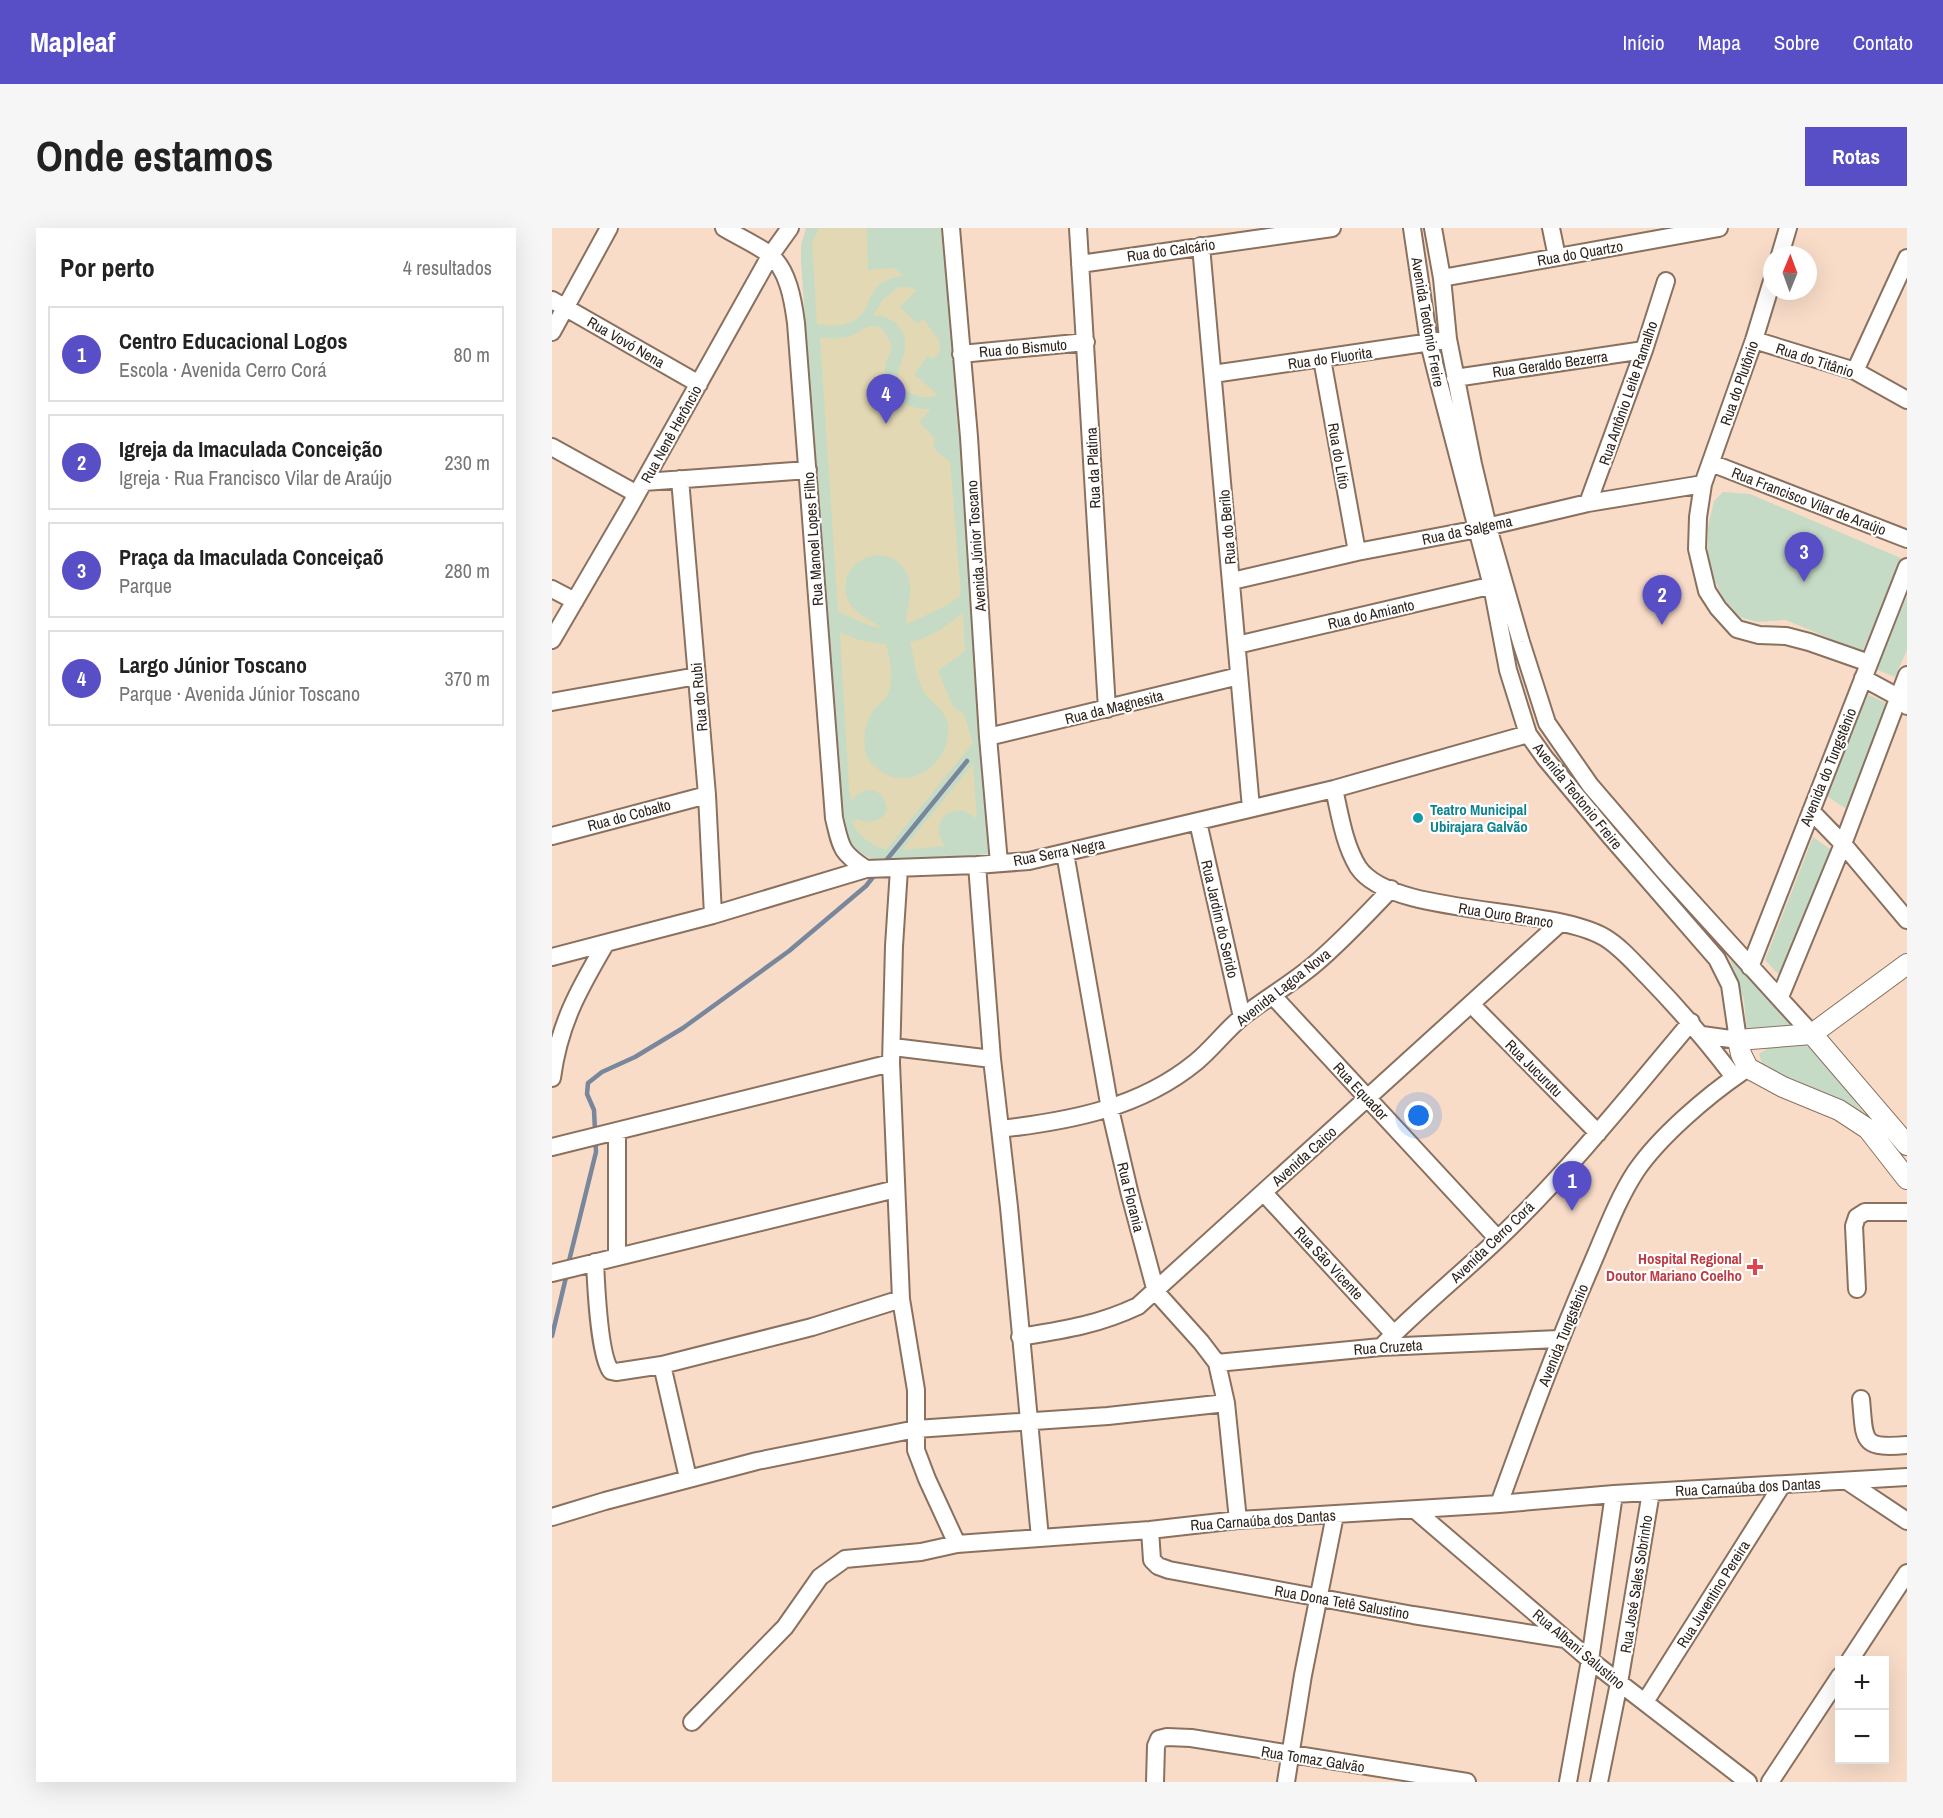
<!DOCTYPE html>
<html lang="pt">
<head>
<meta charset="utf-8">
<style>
	:root { --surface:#fff; --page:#f6f6f6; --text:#222; --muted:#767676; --line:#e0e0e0; --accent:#584fc7 }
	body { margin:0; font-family:"Archivo Narrow",sans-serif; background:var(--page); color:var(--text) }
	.controls { position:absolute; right:18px; bottom:18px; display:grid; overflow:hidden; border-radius:0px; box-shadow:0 6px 24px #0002 }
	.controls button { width:54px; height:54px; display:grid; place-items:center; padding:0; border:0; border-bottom:2px solid var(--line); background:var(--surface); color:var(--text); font:30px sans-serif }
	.compass { position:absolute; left:1211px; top:18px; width:54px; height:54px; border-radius:50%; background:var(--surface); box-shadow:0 6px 24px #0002; rotate:1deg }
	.you { position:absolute; left:867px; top:888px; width:21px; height:21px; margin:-15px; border:4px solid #fff; border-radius:50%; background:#1a73e8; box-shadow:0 0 0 9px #1a73e833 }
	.badge { display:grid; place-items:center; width:39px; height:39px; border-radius:50%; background:var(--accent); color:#fff; font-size:20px; font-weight:700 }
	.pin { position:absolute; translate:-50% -50px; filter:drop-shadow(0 2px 3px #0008) }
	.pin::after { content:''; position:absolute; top:32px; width:21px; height:18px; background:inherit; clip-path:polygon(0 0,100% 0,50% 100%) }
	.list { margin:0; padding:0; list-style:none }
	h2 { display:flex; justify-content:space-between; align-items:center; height:78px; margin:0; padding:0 24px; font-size:26px }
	h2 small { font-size:20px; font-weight:400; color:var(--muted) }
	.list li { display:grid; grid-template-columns:39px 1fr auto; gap:18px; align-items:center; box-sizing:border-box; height:96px; margin:0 12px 12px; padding:0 12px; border:2px solid var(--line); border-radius:0px }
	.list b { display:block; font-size:22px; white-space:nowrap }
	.list p { margin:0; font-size:20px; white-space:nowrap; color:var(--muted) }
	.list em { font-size:20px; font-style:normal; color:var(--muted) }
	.map { position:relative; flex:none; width:1355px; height:1554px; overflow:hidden; border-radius:0px }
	header { display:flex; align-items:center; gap:36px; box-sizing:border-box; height:84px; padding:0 30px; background:var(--accent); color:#fff }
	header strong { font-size:28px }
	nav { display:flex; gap:33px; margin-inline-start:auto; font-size:21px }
	.intro { display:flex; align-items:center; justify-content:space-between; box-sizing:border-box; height:144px; padding:0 36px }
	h1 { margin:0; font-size:42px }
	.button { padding:15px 27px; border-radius:0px; background:var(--accent); color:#fff; font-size:21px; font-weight:700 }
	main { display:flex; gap:36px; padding:0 36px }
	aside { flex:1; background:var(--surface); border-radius:0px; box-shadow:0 6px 24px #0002 }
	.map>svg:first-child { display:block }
	.green { fill:#c6dbc6 }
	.sand { fill:#e2d8b3 }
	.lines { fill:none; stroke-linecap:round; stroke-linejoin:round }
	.stream { stroke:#78879c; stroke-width:4.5 }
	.minor-casing { stroke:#8a715f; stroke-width:20 }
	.major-casing { stroke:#8a715f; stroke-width:22 }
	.minor { stroke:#fff; stroke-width:16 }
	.major { stroke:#fff; stroke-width:20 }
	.culture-dot { fill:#0f9aa8; stroke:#fff; stroke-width:2 }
	.health-dot { fill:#e0444e; stroke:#fff; stroke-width:2 }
	.labels { text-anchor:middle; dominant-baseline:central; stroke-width:4.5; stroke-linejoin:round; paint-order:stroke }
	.street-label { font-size:15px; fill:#2e241c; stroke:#fff }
	.culture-label { font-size:15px; font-weight:bold; fill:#0d838f; stroke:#fff; text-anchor:start }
	.health-label { font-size:15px; font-weight:bold; fill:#be3a42; stroke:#fff; text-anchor:end }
</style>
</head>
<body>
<header>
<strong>Mapleaf</strong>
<nav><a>Início</a><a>Mapa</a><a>Sobre</a><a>Contato</a></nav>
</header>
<div class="intro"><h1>Onde estamos</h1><a class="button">Rotas</a></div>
<main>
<aside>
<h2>Por perto<small>4 resultados</small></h2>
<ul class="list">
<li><span class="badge">1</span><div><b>Centro Educacional Logos</b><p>Escola · Avenida Cerro Corá</p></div><em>80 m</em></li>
<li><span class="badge">2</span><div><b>Igreja da Imaculada Conceição</b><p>Igreja · Rua Francisco Vilar de Araújo</p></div><em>230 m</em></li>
<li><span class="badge">3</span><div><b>Praça da Imaculada Conceiçaõ</b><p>Parque</p></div><em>280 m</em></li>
<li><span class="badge">4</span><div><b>Largo Júnior Toscano</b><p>Parque · Avenida Júnior Toscano</p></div><em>370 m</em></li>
</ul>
</aside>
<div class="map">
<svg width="1355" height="1554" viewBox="0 0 1355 1554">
	<rect width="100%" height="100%" fill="#f8dcc8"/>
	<!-- green -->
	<path class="green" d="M254,0H392L438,626L329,634C297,624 292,608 286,577L273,356L249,36V17Z
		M1171,264L1198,266L1351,331L1310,424L1234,392L1205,394L1188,389L1171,370L1156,338V299L1162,273Z
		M1355,368V422L1343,449L1323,441Z
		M1313,465L1336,476L1294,581L1275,568Z
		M1261,609L1281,623L1227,747L1213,732Z
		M1178,731L1245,801L1195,807L1192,772Z
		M1245,816L1253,817L1263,823L1318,893L1210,836L1207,826L1221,817Z"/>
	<!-- sand -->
	<path class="sand" d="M267,0H315L316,42L343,40L351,48C342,49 333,51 326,58C318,66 317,74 312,83C302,99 281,99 265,96L260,15Z
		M347,59H357L365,62L348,79L366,96L371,91L387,112L388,124L381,131L376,128L362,146L386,167C378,170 371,170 363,167C333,157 351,137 353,120C356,100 338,87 321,87L332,70Z
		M325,98L331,102L340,117C339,125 334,132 333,140C329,167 355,182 379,181L367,194L383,210C378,222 389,227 398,233L409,367L396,377L355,396C353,381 363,361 355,346C337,307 278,335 297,374C303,385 320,393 330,400L318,398L286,384L268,109C277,111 289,111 298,108C310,104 310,98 325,98Z
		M411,384L413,423L386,443L401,479L412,486L421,515L334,622C319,616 306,609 300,594L306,591C318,598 341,591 333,573C325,556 307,561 299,574L297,561L288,404L307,412L334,416C338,432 342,449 336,466C334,471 328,475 324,479C313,492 310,510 314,526C315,531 318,534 322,537C347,566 392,543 396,508C400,481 377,478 369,458C363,444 362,428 358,414C380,409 394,399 411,384Z
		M421,536L425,592C405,568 373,593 393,618L350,622Z"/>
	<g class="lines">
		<!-- stream -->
		<path class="stream" d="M332,635L415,533
			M16,1037L44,924L42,882L35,866L36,855L50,844L83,829L131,800L237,723L314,658L325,644
			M0,1108L15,1045"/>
		<defs>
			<path id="minor" d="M172,0C187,9 203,16 217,26C236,41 241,72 244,95L282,590C289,619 288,624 314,641
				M399,0L417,209L436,509L447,635
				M526,0L555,481
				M860,0L877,115L886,151L940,358L956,442L976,506L993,530L1058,608L1165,731L1178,757L1186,812L1150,807
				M881,0L890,50L896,111L921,236L936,299L969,414L995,495L1038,557L1112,643L1260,806
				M999,0L1005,29
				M649,18L699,580
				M1228,27L1236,0
				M528,36L780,0
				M890,50L1167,0
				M1220,53L1202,112L1151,256L1146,289L1145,321L1155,363L1166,380L1185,401L1207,407L1234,408L1257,414L1317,435
				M0,72L147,156
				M0,104L57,0
				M1202,112L1303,143L1355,172
				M409,126L534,114
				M770,131L805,324
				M1303,143L1355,30
				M661,146L886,113
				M903,150L1092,122
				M0,219L85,266
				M1159,235L1355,311
				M128,251L155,567L161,687
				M92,254L256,242
				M1036,275L1092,122L1114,53
				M680,353L805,324L926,301L1036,275L1151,256
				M0,361L23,373
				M0,412L77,280L218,28L238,0
				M685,417L950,355
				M1311,450L1346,469L1355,478
				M0,474L145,448
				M436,509L687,448
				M782,561C788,587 792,616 806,639C839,689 996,677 1052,709C1069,719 1082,735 1096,749C1128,782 1154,812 1182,849
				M1259,583L1291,616L1355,692
				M646,594L690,789
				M0,608L155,567
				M513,625L558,881L578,967L604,1064L649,1114L665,1135L674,1175L686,1292
				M425,637L440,831L457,979L488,1310
				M347,641L342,718L339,835L349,1071L364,1162V1222L375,1251L405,1316
				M0,729L161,687L314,641L425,637L477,633L782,561L976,506
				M1198,739L1355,339
				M721,768L946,1011
				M1228,769L1291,616L1355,447
				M919,776L1046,905
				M341,819L440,831
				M0,850C7,796 27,761 54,715
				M448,901C518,893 588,880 644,834C661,820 674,802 690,789C714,770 741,755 764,735C791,712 815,686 839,661
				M65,903V1029
				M0,919L339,835
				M712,965L841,1105
				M43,1034C44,1056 47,1128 59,1143L64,1144L110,1137L260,1099L349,1071
				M0,1045L344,961
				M1305,1061L1302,998L1305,989L1313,984H1355
				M468,1109C511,1102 546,1097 586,1078L1008,695
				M829,1119C866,1081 907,1048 946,1011C1016,944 1077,868 1139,794
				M665,1135L829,1119L1007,1111
				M110,1137L136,1250
				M1309,1171C1313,1213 1308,1221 1355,1217
				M1295,1253L1355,1293
				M947,1276C976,1196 1005,1116 1039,1038C1053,1006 1065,972 1084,943C1108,908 1155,868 1190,844
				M863,1282L1038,1432L1196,1554
				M0,1289L53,1273L205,1233L364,1201L556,1188L674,1175
				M598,1302L600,1332L606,1338L617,1342L861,1387L1013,1411
				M1298,1432L1355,1345
				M1093,1474L1230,1257
				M140,1494L233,1399L268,1349L293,1331L369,1324L405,1316L598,1302L686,1292L947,1276L1062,1266L1355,1249
				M603,1554L604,1518L607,1511L615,1509L639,1510L915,1554
				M734,1554L751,1447L783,1287
				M1016,1554L1038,1432L1062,1266
				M1047,1554L1067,1455L1099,1264
				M1218,1554L1288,1448"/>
			<path id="major" d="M1355,736L1260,806L1186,812L1189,826L1196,840L1231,859L1287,882L1316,901L1355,951
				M1260,806L1355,917"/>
		</defs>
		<!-- minor casing -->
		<use href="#minor" class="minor-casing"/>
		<!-- major casing -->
		<use href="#major" class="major-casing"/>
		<!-- minor -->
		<use href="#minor" class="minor"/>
		<!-- major -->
		<use href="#major" class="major"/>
	</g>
	<!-- markers -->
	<circle class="culture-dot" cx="866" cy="590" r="6"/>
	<path class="health-dot" d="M1200 1030h6v6h6v6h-6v6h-6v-6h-6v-6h6z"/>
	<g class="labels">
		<!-- street labels -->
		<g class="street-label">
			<text transform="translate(619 22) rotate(-8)">Rua do Calcário</text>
			<text transform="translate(1028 25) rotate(-10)">Rua do Quartzo</text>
			<text transform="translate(876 94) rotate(80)">Avenida Teotonio Freire</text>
			<text transform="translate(74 114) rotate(30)">Rua Vovó Nena</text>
			<text transform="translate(471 120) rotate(-5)">Rua do Bismuto</text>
			<text transform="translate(778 130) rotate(-8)">Rua do Fluorita</text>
			<text transform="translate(1263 132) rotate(18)">Rua do Titânio</text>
			<text transform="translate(998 136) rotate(-8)">Rua Geraldo Bezerra</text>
			<text transform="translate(1187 155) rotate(-71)">Rua do Plutônio</text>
			<text transform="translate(1076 165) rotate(-71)">Rua Antônio Leite Ramalho</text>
			<text transform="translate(119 206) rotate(-61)">Rua Nenê Herôncio</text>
			<text transform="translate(787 228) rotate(80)">Rua do Lítio</text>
			<text transform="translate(541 240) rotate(-93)">Rua da Platina</text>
			<text transform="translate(1257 273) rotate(21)">Rua Francisco Vilar de Araújo</text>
			<text transform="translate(675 299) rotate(-95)">Rua do Berilo</text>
			<text transform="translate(915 302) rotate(-12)">Rua da Salgema</text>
			<text transform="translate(261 311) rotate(-94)">Rua Manoel Lopes Filho</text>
			<text transform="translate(424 318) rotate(-94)">Avenida Júnior Toscano</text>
			<text transform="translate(819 386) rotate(-13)">Rua do Amianto</text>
			<text transform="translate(147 469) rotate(-95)">Rua do Rubi</text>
			<text transform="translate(562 479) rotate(-14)">Rua da Magnesita</text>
			<text transform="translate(1276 539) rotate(-68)">Avenida do Tungstênio</text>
			<text transform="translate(1026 568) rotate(51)">Avenida Teotonio Freire</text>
			<text transform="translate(77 587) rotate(-15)">Rua do Cobalto</text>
			<text transform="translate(507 624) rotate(-11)">Rua Serra Negra</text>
			<text transform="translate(954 687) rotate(9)">Rua Ouro Branco</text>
			<text transform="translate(668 691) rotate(77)">Rua Jardim do Serido</text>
			<text transform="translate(731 759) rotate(-38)">Avenida Lagoa Nova</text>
			<text transform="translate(982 840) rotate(45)">Rua Jucurutu</text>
			<text transform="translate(809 863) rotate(47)">Rua Equador</text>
			<text transform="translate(752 928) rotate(-42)">Avenida Caico</text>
			<text transform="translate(579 969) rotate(76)">Rua Florania</text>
			<text transform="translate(940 1014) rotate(-44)">Avenida Cerro Corá</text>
			<text transform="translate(777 1035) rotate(47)">Rua São Vicente</text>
			<text transform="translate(1011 1107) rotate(-68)">Avenida Tungstênio</text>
			<text transform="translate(836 1119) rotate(-4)">Rua Cruzeta</text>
			<text transform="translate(1196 1259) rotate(-3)">Rua Carnaúba dos Dantas</text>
			<text transform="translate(711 1292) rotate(-4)">Rua Carnaúba dos Dantas</text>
			<text transform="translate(1084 1356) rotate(-81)">Rua José Sales Sobrinho</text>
			<text transform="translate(1161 1366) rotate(-58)">Rua Juventino Pereira</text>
			<text transform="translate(790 1374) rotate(10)">Rua Dona Tetê Salustino</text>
			<text transform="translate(1027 1421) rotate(40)">Rua Albani Salustino</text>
			<text transform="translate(761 1531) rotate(9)">Rua Tomaz Galvão</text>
		</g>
		<!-- culture labels -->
		<g class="culture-label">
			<text x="878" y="581">Teatro Municipal<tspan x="878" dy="17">Ubirajara Galvão</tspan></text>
		</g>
		<!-- health labels -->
		<g class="health-label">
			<text x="1190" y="1030">Hospital Regional<tspan x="1190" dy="17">Doutor Mariano Coelho</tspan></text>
		</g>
	</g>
</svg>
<div class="controls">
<button>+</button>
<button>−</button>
</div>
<svg class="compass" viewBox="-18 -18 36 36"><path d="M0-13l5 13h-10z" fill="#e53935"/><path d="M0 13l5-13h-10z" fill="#767676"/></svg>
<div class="you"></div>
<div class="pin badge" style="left:1020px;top:983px">1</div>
<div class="pin badge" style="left:1110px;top:397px">2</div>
<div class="pin badge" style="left:1252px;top:354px">3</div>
<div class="pin badge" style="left:334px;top:196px">4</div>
</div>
</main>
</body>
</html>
